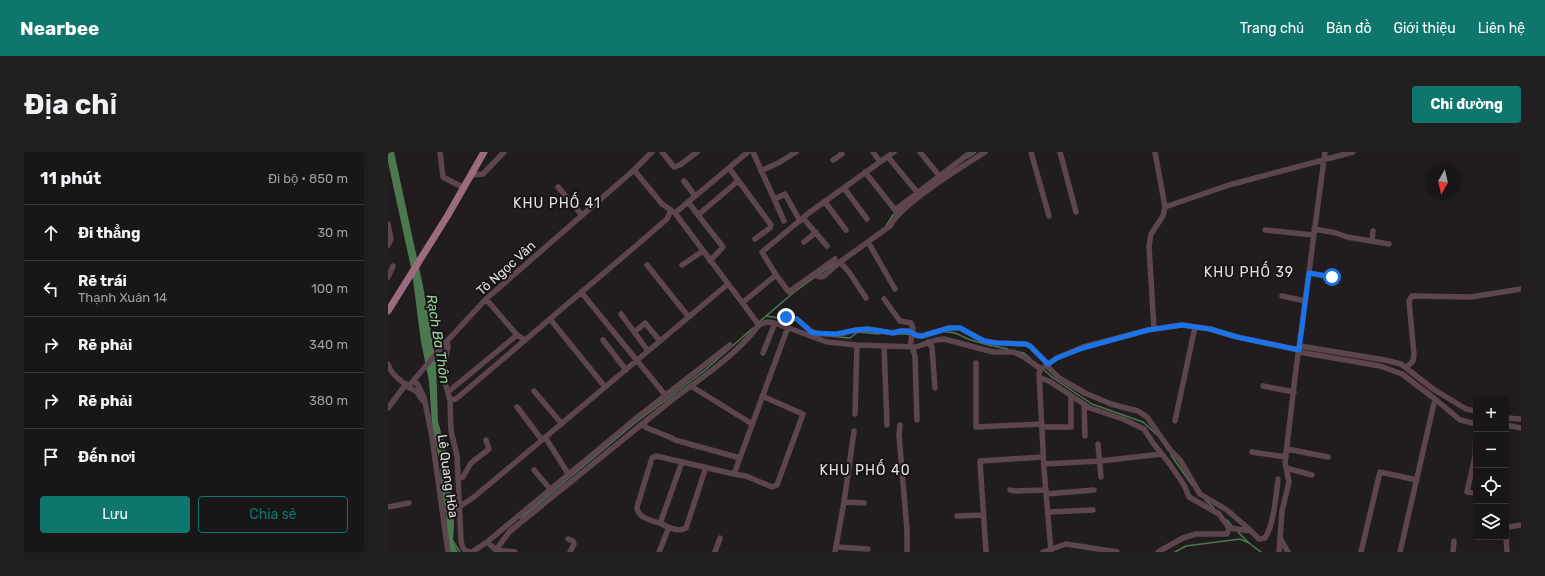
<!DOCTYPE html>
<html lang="vi">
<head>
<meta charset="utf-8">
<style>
	:root { --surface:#191617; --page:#221f20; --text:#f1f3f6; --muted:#9f9fa1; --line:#373536; --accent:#0f766e }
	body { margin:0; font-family:Rubik,sans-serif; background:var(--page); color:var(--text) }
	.controls { position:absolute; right:12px; bottom:12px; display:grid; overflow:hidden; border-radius:4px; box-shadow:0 4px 16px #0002 }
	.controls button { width:36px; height:36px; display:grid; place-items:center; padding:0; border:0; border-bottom:1px solid var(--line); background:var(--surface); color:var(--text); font:20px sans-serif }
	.compass { position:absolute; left:1037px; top:12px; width:36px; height:36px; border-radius:50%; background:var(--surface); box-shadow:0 4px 16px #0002; rotate:188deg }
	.stop { position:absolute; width:12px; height:12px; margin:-9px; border:3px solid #1a73e8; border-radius:50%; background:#fff }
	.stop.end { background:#1a73e8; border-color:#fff; box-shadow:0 1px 4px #0008 }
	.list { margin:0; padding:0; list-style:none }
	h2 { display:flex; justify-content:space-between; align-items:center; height:52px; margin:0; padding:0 16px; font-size:17px }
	h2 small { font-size:13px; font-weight:400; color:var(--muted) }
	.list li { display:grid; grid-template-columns:26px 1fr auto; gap:12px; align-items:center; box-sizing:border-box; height:56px; padding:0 16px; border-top:1px solid var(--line) }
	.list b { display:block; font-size:15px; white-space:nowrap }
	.list p { margin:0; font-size:13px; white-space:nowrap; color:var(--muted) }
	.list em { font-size:13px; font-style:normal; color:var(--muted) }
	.actions { display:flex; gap:8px; padding:12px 16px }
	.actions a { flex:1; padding:9px 0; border:1px solid var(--accent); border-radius:4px; text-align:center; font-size:14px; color:var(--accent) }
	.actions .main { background:var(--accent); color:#fff }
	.icon { flex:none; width:22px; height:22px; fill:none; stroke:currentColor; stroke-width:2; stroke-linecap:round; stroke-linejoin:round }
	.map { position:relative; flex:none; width:1133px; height:400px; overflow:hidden; border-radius:4px }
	header { display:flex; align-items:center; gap:24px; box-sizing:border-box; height:56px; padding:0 20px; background:var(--accent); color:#fff }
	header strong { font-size:19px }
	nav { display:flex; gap:22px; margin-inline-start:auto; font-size:14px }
	.intro { display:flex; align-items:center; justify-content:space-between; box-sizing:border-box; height:96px; padding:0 24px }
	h1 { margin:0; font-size:28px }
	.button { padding:10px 18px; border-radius:4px; background:var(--accent); color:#fff; font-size:14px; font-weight:700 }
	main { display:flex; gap:24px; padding:0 24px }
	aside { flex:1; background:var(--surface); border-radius:4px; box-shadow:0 4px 16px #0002 }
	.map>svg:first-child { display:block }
	.water { fill:#4c7850 }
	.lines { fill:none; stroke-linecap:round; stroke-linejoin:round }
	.stream { stroke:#4c7850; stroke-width:1.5 }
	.minor { stroke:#5d454e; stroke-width:5.5 }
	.major { stroke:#9c6b7d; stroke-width:7 }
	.route { stroke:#1a73e8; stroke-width:5 }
	.labels { text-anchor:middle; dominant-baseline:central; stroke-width:4; stroke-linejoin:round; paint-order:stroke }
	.street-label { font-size:13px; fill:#e1dfdf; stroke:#181415 }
	.neighbourhood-label { font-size:14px; letter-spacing:1px; fill:#e4dfe1; stroke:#181415 }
	.water-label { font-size:14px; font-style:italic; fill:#92d598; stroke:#181415 }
</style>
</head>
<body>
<header>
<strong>Nearbee</strong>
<nav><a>Trang chủ</a><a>Bản đồ</a><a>Giới thiệu</a><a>Liên hệ</a></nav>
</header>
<div class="intro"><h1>Địa chỉ</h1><a class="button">Chỉ đường</a></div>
<main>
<aside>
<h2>11 phút<small>Đi bộ · 850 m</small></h2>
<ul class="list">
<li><svg class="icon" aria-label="ahead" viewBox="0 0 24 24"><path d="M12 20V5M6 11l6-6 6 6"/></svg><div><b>Đi thẳng</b></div><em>30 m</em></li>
<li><svg class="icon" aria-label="left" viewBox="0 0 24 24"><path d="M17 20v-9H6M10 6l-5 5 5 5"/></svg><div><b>Rẽ trái</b><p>Thạnh Xuân 14</p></div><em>100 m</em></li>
<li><svg class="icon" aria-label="right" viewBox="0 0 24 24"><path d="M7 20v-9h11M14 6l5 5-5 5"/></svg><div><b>Rẽ phải</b></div><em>340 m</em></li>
<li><svg class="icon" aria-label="right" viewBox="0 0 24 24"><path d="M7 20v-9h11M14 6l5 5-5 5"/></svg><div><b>Rẽ phải</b></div><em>380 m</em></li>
<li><svg class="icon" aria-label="arrive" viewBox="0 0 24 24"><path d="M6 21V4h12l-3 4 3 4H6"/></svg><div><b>Đến nơi</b></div></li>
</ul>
<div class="actions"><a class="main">Lưu</a><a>Chia sẻ</a></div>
</aside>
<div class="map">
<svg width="1133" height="400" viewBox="0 0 1133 400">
	<rect width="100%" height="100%" fill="#211d1f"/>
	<!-- water -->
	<path class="water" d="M0,0H6L35,134L48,210L50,269L59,304L66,372L65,390L70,400H61L58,362L53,334L52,311L44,273L41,229L33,190L24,120L0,10Z"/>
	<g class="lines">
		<!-- stream -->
		<path class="stream" d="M581,5L588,0
			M498,74L505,63L513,57
			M430,123L447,111
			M378,164L398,167
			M371,170L405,141L427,125
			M557,180C569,179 573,185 583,188C595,192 607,195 620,197
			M510,182H518L522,183
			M450,185L462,186L470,180L492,182
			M631,200L636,201L643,207
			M655,217L665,226L704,252L755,270L768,282
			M783,303L804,333
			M817,348L826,356
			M133,366L247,271L317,218L365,176
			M839,368L844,374
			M850,380L861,391
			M65,389L72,400
			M787,400L798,394L852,387L861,391L873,400"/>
		<!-- minor -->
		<path class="minor" d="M52,0L55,25L76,36
			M274,0L286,15L292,13L309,0
			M365,0L396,69
			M485,0L492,10
			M532,0L553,26
			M643,0L661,64
			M672,0L688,60
			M500,5L529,40
			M445,8L454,2L453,0
			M341,16L383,73L382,76L367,87
			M246,18L274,52L287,61L371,173L379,170L387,171L439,190L469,193L528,195L548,188L556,187L605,200H626L636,205L653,217
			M373,19L392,10L408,0
			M477,20L508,59
			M84,23L95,22L116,0
			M296,29L307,44
			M170,35L194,63
			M456,36L479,67
			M387,47L397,42L412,69
			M300,50L310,63L350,29
			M437,50L458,78
			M777,55L841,33L965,0
			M507,58L583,0
			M287,61L360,0
			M310,63L335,95L322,109
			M415,66L439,94
			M0,72L3,87L0,93
			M926,77L948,81L959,85L1001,92
			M877,78L925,83
			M984,89L985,79
			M416,90L428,80
			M480,90L507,137
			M452,110L461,120L478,146
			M259,113L300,164
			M294,113L315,99
			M921,121L944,125
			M388,123L374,100L422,60L506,0
			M426,123L432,125L436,124L452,110L502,74C513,52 574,15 597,0
			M0,125L5,114
			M193,140L278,244
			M894,144L917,149
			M98,147L129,183L137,188
			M496,147L512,169L523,171L525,176L522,195
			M354,151L388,123L401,140L447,107
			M233,162L260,199
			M398,165L409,167L423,179L427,181L448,183L468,178L480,177L505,181L513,179H521L529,183L534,184L561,176H572L596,189L609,191L637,192L642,194L660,212
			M162,167L217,235
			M250,177L257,171L272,189
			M766,177L761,94L763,82L775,64L777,55L767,0
			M215,188L238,218
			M59,189L60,195L56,213V227L62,248L63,279L69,304L73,388C74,395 75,399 83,400
			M540,190L544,195L547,236
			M496,194L499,273
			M912,194L997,208L1013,212L1045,237L1078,257L1088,259
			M524,195L527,204L529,268
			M911,200L992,214L1014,222L1047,247L1012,400
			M375,201L387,171
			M588,211V275L654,272
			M0,212C4,224 12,227 20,235L59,189L98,147L246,18L264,0
			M658,213L671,226L697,241L723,252L750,259L759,265L783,299L792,308L812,342L839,358L861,377
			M657,214L669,206L695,195L760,178L794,173L822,177L849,185L911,198
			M1018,216L1025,209L1026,203L1021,149L1024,144L1083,145L1133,137
			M653,217L651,221L656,317L663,400
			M652,226L661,229L702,256L735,267L756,277L765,291L781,311L796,333L801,345L831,362L841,376L863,379L871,387L877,386C886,372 888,344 890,327
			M26,229L30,233L36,245L44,285L60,400
			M303,234L364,272
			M875,234L906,240
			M20,235L28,239L35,249
			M146,239L174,272
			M60,240L129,183
			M1047,247L1072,268L1088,272
			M62,248L68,247L250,92L279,67L283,58
			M696,252L697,284
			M129,255L154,288
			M0,256L18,232
			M467,262L469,193
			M1118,266L1133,267
			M787,269L807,175
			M254,272L259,276L284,286L287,288L352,306
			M512,273L511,283L519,378V400
			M1118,273L1133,276
			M654,275H683V244
			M1088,281L1087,304L1079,340L1088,341
			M157,285L181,323
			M710,292L713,325
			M899,297L940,305
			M864,300L898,305
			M294,310L273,369L274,372C281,376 291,380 298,376L318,315
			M656,312L712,309L774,302
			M898,316L924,323
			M146,318L163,338
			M346,322L358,324L384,335L389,333L415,262L374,244
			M70,327L75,325L83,311L101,297L98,288
			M622,338L627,339L658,338
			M658,342L706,338
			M456,350L466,279
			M0,355L21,351
			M54,359L68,357L86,345L340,132
			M660,360L705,358
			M569,364L595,363
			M274,372C265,369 249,366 249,355L264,306L268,304L346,322L400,175
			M1118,378L1120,375L1133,373
			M1118,385L1119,400
			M892,386L900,400
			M180,387L185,389L186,392L182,400
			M99,390L108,398L127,400
			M448,395L480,397
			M108,398L121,380L285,247C315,225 348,203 371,173
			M84,400L99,390L246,268L342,193
			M271,400L281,375
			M327,400L332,386
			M447,400L456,350L476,351
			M598,400L592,309L655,305
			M655,400L678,392L729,400
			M770,400L795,386L808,382H839L841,376
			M891,400L894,359L901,330L897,310L907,225L937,0
			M973,400L992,320L1029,328
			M1065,400L1066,389"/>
		<!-- major -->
		<path class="major" d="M0,159L60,63L96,0"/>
	</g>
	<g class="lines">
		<!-- route -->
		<path class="route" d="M398,165L409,167L423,180L427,181L448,182L468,178L480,177L505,181L513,179H521L529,184H534L561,176H572L596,189L609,191L638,192L642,194L660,212L669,206L695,196L760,178L794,173L822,177L849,185L911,198L921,121L944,125"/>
	</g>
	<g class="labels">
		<!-- street labels -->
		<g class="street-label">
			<text transform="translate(118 116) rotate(-42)">Tô Ngọc Vân</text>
			<text transform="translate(60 324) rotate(82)">Lê Quang Hòa</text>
		</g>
		<!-- neighbourhood labels -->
		<g class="neighbourhood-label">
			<text x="169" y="51">KHU PHỐ 41</text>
			<text x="861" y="120">KHU PHỐ 39</text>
			<text x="477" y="318">KHU PHỐ 40</text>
		</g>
		<!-- water labels -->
		<g class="water-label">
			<text transform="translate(50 187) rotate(81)">Rạch Ba Thôn</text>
		</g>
	</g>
</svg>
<div class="controls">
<button>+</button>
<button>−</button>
<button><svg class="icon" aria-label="locate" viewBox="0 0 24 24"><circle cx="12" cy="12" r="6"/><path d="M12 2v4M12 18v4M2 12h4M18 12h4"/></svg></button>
<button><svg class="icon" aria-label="layers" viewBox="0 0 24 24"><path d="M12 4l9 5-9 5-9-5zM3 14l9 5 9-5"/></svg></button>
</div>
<svg class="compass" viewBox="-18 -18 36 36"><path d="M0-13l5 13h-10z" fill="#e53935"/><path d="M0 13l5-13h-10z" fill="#9f9fa1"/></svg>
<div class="stop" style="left:944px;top:125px"></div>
<div class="stop end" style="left:398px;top:165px"></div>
</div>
</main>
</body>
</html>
